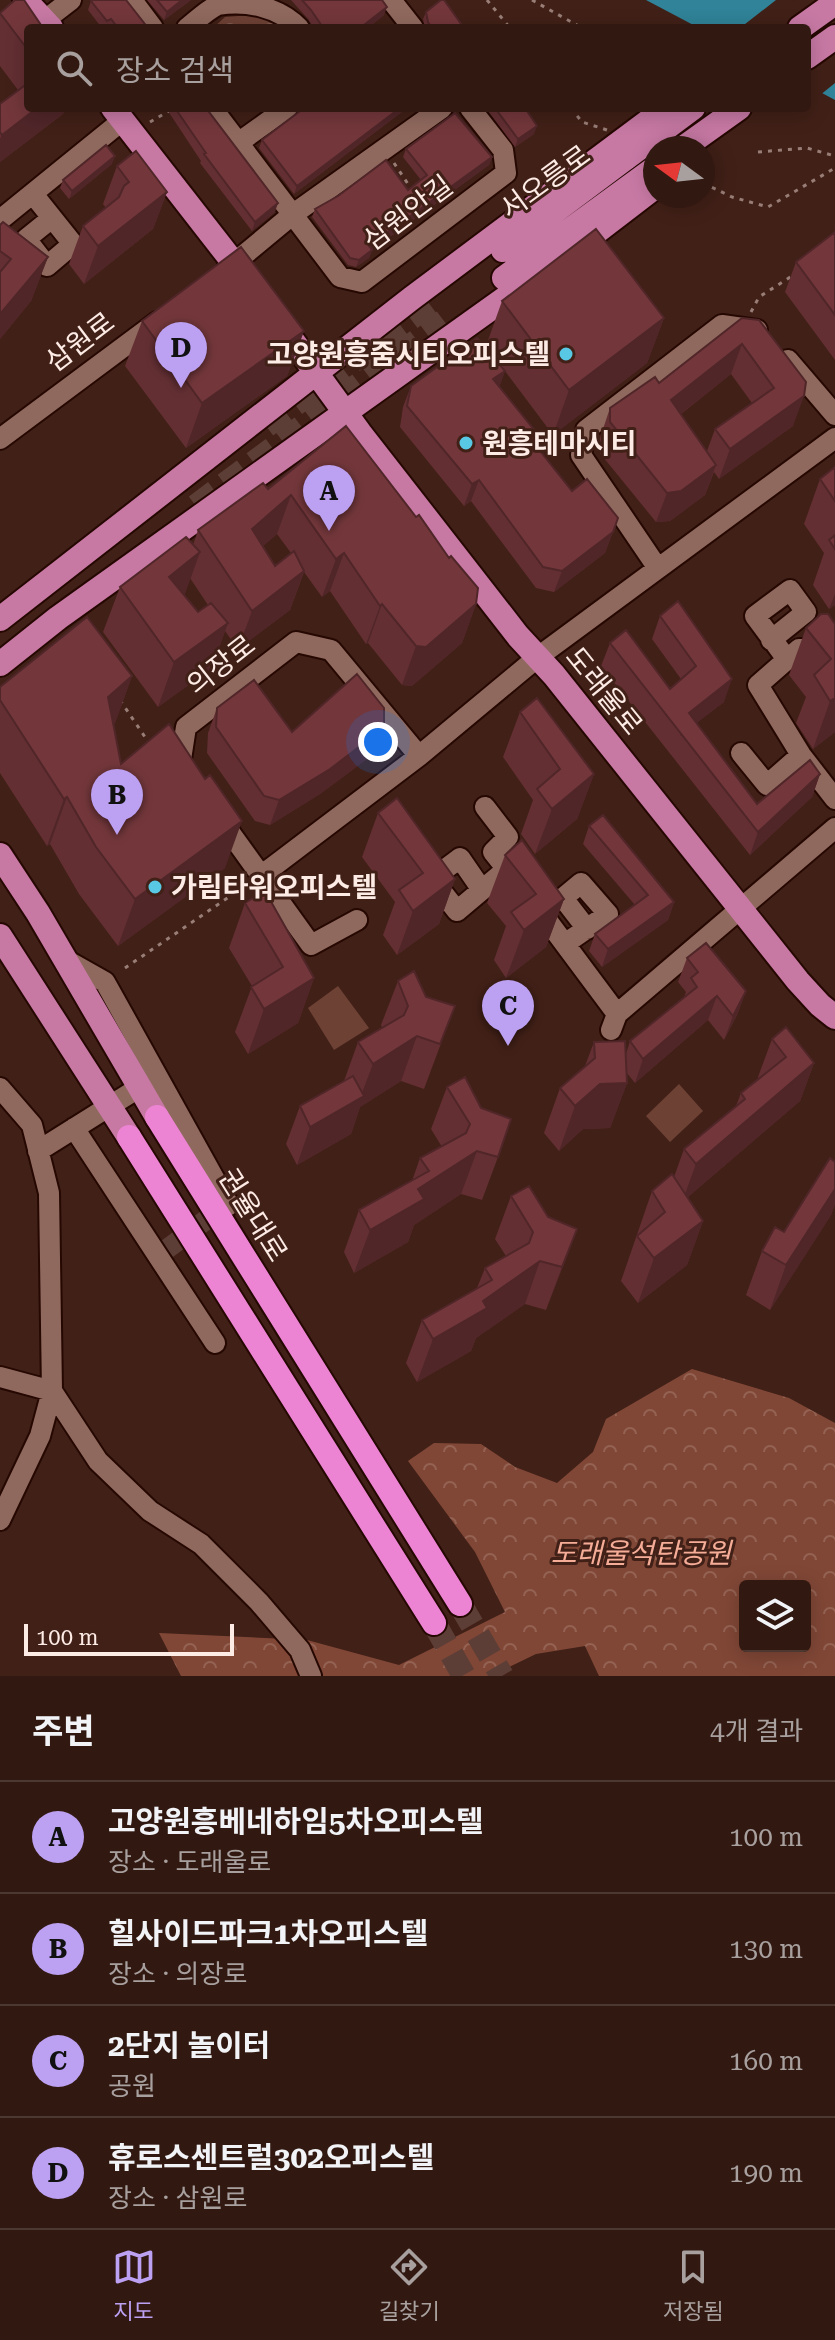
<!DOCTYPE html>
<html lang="ko">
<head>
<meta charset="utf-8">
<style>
	:root { --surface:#311811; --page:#3d251f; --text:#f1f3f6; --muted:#a8a09f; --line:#4c3731; --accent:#bca0f2 }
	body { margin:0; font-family:"Roboto Serif","Noto Sans KR",serif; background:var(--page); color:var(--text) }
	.controls { position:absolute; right:24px; bottom:24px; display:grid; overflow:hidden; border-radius:8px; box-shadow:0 4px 20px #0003 }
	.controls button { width:72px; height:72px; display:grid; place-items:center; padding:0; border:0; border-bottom:2px solid var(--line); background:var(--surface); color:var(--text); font:40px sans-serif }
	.compass { position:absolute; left:643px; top:136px; width:72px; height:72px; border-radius:50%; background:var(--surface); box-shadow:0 4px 20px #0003; rotate:285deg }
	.scale { position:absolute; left:24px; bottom:20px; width:210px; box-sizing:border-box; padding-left:8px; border:4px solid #fdebe5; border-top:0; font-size:22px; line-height:28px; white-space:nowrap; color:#fdebe5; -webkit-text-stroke:6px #412017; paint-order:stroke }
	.you { position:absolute; left:378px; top:742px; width:28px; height:28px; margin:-20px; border:6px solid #fff; border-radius:50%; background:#1a73e8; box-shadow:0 0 0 12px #1a73e833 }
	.badge { display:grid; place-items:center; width:52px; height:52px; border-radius:50%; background:var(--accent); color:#111; font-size:26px; font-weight:700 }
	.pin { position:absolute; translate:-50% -66px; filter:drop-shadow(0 2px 4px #0008) }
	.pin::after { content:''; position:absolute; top:42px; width:28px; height:24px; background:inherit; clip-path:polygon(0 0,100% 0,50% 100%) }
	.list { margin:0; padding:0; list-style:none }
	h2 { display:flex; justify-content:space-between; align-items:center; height:104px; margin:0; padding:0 32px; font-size:34px }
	h2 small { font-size:26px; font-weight:400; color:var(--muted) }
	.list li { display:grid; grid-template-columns:52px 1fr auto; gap:24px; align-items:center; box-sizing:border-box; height:112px; padding:0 32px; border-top:2px solid var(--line) }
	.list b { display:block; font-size:30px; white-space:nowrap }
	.list p { margin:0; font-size:26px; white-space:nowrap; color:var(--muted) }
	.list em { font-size:26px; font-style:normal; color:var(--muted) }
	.icon { flex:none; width:44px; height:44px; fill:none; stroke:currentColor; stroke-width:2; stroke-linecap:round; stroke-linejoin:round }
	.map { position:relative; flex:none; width:835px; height:1676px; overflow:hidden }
	.search { position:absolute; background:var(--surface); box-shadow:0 4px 20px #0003; left:24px; right:24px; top:24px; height:88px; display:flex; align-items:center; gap:20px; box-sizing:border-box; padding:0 28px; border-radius:8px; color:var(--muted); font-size:30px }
	.sheet { height:552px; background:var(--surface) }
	nav { display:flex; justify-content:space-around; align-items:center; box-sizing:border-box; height:112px; border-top:2px solid var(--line); background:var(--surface); font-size:22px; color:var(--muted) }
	nav a { display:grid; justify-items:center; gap:4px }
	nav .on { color:var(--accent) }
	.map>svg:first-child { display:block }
	.forest { fill:url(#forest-crowns); fill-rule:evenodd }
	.park { fill:url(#park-crowns) }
	.pitch { fill:#6e4135 }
	.water { fill:#308398 }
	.pier { fill:#412017 }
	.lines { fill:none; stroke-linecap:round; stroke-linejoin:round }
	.minor-tunnel { stroke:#5d3e36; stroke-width:20; stroke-dasharray:20 10; stroke-linecap:butt }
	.major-tunnel { stroke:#5d3e36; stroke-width:24; stroke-dasharray:24 12; stroke-linecap:butt }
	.highway-tunnel { stroke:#5d3e36; stroke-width:24; stroke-dasharray:24 12; stroke-linecap:butt }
	.minor-casing { stroke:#260802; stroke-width:24 }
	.major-casing { stroke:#260802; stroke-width:28 }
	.highway-casing { stroke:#260802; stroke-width:28 }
	.path { stroke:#987e77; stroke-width:3; stroke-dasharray:4 6; stroke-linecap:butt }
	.minor { stroke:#90695e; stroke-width:20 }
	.major { stroke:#c779a4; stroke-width:24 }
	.highway { stroke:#ec84d3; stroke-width:24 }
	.wall { fill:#632f33; fill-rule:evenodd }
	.shaded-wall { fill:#502629 }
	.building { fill:#73373b; stroke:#502629; stroke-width:2 }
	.poi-dot { fill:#59c8e4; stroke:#412017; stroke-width:3 }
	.labels { text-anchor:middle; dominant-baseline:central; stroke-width:6; stroke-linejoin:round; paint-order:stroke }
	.street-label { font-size:28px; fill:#fdebe5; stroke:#412017 }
	.poi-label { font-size:28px; font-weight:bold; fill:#fdebe5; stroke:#412017; text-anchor:start }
	.park-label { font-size:28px; font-style:italic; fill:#f6ad98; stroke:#412017 }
</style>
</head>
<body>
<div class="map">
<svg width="835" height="1676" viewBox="0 0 835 1676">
	<defs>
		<pattern id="forest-crowns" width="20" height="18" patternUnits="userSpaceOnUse" patternTransform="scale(2)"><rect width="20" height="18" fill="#814736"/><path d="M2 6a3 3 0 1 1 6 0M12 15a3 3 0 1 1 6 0" fill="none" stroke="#946253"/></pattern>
		<pattern id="park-crowns" width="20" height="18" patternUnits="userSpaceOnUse" patternTransform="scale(2)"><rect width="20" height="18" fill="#6e4135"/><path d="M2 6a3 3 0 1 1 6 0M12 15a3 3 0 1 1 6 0" fill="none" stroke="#845d52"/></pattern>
	</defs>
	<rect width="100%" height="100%" fill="#412017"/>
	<!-- forest -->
	<path class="forest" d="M692,1369L789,1398L835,1423V1676H599L585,1646L536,1654L490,1676H181L159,1633L307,1640L399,1665L505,1612L475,1552L408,1461L434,1443L481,1444L515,1467L557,1483L593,1452L606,1419ZM745,1586H805V1646H745Z"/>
	<!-- park -->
	<path class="park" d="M252,15L272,22L277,28H213L225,17Z"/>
	<!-- pitch -->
	<path class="pitch" d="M338,986L369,1028L334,1050L308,1008Z
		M679,1084L703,1111L670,1142L646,1116Z"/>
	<!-- water -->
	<path class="water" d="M646,0H784L835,30V100L807,85V28H699Z"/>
	<!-- pier -->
	<path class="pier" d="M776,0H792L835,25V83L819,96L807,90V28H740Z"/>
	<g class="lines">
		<!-- minor-tunnel -->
		<path class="minor-tunnel" d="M167,1249L222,1208"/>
		<!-- major-tunnel -->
		<path class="major-tunnel" d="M266,426L431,303
			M196,506L444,321"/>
		<!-- highway-tunnel -->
		<path class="highway-tunnel" d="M460,1604L502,1676
			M434,1623L464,1676"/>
		<defs>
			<path id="minor" d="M132,0L153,28
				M391,0L413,28
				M45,20L71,0
				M187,28C196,21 207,10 218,5C246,0 279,7 299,28
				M212,108L340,277L362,282L506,173L503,150L470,108
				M238,143L287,108
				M33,194L73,244L47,266L26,239L52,218
				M0,220L123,120
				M227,269L292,215L442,108
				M788,360L835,415
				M0,439L157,322
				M657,567L581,455L586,430L722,325L757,330
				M771,640L806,612L790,590L755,616L786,658
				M835,653L822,649H799L758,685L801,755L835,799
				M741,753L767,785L801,755
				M183,769L180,766L186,727L296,642L331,650L419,756
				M485,807L508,837L493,852L518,883
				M221,820L311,945L357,920
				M262,875L419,756L538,657L835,438
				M482,890L460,858L432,879L457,911L507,869
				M538,908L617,1014
				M566,943L608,914L581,883L563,898L587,929
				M66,960L105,982L229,1205L222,1208
				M611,1030L617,1014L835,828
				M0,1088L32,1125L49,1193L52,1391L40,1436L0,1520
				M74,1128L215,1343
				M38,1151L140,1087
				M0,1377L52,1391L98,1461L150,1511L201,1544L259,1602L300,1650L311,1676"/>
			<path id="major" d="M25,0L51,28
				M800,28L835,3
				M807,57L835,37
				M113,108L247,280
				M683,148L739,108
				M503,250L693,108
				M504,278L655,168
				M279,322L360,433L518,636L554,675L798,981L820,1005L835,1017
				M0,619L412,298L666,108
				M0,664L58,618L578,246L655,187
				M0,855L38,913L157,1117
				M0,936L129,1137"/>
			<path id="highway" d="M157,1117L460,1604
				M129,1137L434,1623"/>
		</defs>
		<!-- minor casing -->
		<use href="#minor" class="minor-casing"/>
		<!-- major casing -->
		<use href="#major" class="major-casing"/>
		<!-- highway casing -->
		<use href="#highway" class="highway-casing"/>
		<!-- path -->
		<path class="path" d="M487,0L510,28
			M532,0L582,28
			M571,108L582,122L607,130
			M150,122L174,108
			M758,152L807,148L835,156
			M394,163L412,190
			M703,183L732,197L768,207L835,168
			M751,312L759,297L792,276
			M120,700L149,743
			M125,968L245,886"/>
		<!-- minor -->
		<use href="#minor" class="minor"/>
		<!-- major -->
		<use href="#major" class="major"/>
		<!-- highway -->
		<use href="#highway" class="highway"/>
	</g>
	<!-- wall -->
	<path class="wall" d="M147,0H191L164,20Z
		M291,0H382L384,15L368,28H314L308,19Z
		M91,1L146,27L148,28H102L88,10Z
		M0,12L28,28V108H65L63,114L0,162V104L18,90L0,66Z
		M426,12L464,28H425L423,19Z
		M166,108H206L275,212L252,231L200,163L201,161Z
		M356,108H407L294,194L259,148L262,140Z
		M486,108H525L534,134L515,147Z
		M406,149L492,157L489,165L372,250L369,258L356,267L348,265L312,217L315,209L408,190L421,180L403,157Z
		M112,164L69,199L60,188L63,180Z
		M117,166L167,192L153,229L84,284L69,264L83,226L106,208L103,204Z
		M0,225L48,257L31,301L0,339Z
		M835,232V360L785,292L796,262Z
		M502,301L664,318L647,363L553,435L505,371L499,387L540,437L536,447L572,491L618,518L605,553L554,592L536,588L471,501L464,506L400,427L403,407L411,386L502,368L486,346Z
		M742,318L793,426L719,479L714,472L705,495L670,521L656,522L599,452L600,438L610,408L659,383ZM731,374L752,403L715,429L707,451L681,414Z
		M142,321L304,331L287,376L186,448L125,366Z
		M346,426L476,604L462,643L412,686L402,685L368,643L366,644L330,591L322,597L304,572L290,610L238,649L225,631L212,668L158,707L103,632L120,587L193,545L198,530L268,489ZM277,534L291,553L275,566L263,546ZM190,578L208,605L198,612L184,595Z
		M835,467V605L829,609L813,585L824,553L804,524L820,479Z
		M828,614L835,732L813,749L796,723L806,697L789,675L806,628Z
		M660,616L724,702L696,723L757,804L820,774L812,797L750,855L601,666L610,643L670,689L681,679L652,639Z
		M132,676L115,723L113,724L121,764L225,868L118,946L79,894L50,844L47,846L0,773V687Z
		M217,708L292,732L384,728L375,753L320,794L270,825L255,821L207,753L208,733Z
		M520,712L594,774L577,819L535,854L521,834L533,800L503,757Z
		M378,813L455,879L439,924L397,955L383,935L395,902L362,857Z
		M589,826L674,902L668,920L602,967L589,951L595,934L635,905L583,844Z
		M505,855L564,899L546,947L506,978L494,960L506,926L487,903Z
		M245,903L314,978L298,1023L248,1054L235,1032L252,986L229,948Z
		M687,958L746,991L737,1015L724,1040L708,1020L635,1083L626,1072L627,1083L610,1128L583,1129L559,1151L544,1133L560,1088L585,1066L594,1042L626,1054L630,1041L684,997L686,992L678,982Z
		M398,981L426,997L455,1006L424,1089L401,1081L360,1107L351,1134L297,1165L286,1144L300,1106L344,1081L358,1042L382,1028L381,1025Z
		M772,1039L814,1063L800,1101L688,1197L703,1221L687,1265L638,1303L621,1281L652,1191L674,1177L684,1149L736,1106L741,1093L759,1079L758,1077Z
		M447,1087L498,1157L482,1200L461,1194L414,1225L408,1242L354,1273L344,1252L359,1210L412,1181L420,1158L442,1147L431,1129Z
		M835,1162V1204L831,1215L770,1310L746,1295L762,1251L784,1232Z
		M511,1196L548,1217L577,1229L546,1310L525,1304L476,1338L471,1351L417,1382L406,1363L422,1320L477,1288L485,1268L506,1256L495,1239Z"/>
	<!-- shaded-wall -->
	<path class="shaded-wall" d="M182,0H191L164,20L167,12Z
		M387,7L384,15L368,28H360Z
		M37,108H65L63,114L0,162V139L2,135Z
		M400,108H407L294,194L297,186Z
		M537,126L534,134L515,147L518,139Z
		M115,156L112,164L69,199L72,191Z
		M492,157L489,165L366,254L369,246Z
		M167,192L153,229L84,284L98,246Z
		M278,203L275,212L252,231L255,222Z
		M372,250L369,258L356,267L359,260Z
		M48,257L31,301L0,339V314Z
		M664,318L647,363L553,435L569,390Z
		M304,331L287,376L186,448L202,403Z
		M742,344L731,374L660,430L671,400Z
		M505,371L497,393L493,379Z
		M804,396L793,426L719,479L730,449Z
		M716,465L705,495L670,521L656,522L667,493Z
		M479,480L471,501L464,506L472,484Z
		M291,495L277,534L238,568L252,529Z
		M613,532L605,553L554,592L562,571Z
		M200,552L184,597L169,577Z
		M344,553L330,591L322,597L336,559Z
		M304,571L290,610L238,649L252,611Z
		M835,594V605L829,609Z
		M382,604L368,643L366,644L380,606Z
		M476,604L462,643L412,686L402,685L416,646Z
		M228,623L212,668L158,707L174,662Z
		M132,676L115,723L91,745L108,697Z
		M732,679L724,702L680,736L689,713Z
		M835,698V732L813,749L830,701Z
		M384,728L375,753L320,794L270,825L279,800Z
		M594,774L577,819L535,854L552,809Z
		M820,774L812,797L750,855L758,832Z
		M67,797L50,844L47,846L64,799Z
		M242,821L225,868L118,946L135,899Z
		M455,879L439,924L397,955L413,911Z
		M564,899L546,947L506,978L524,930Z
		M674,902L668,920L602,967L608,949Z
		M314,978L298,1023L248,1054L264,1009Z
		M746,991L737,1015L724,1040L733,1016Z
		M717,996L708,1020L635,1083L643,1059Z
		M417,1036L401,1081L360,1107L351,1134L297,1165L310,1127L360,1098L373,1064Z
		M814,1063L800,1101L682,1202L696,1164Z
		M627,1083L610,1128L583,1129L559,1151L575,1106L600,1084Z
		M477,1151L461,1194L414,1225L408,1242L354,1273L370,1230L418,1189Z
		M835,1189V1204L831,1215L770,1310L786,1265Z
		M703,1221L687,1265L638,1303L654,1258Z
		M577,1229L561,1272L546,1310L562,1267Z
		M540,1261L525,1304L476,1338L471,1351L417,1382L433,1339L483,1301Z"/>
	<!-- building -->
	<path class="building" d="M15,0H24L43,28H28V50L0,13Z
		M93,0H126L148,28H118L111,19L107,21L91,1Z
		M157,0H182L167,12Z
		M302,0H382L387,7L360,28H321L322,26L311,10Z
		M441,0H444L464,28H432L428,22L426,12Z
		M28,83V108H37L2,135L0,132V104Z
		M175,108H206L278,203L255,222L204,154L206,153Z
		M304,108H352L353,110L356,108H400L297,186L262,140Z
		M495,108H525L537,126L518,139Z
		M455,113L492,157L369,246L372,250L359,260L350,258L315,209L338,196L386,160L408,190L427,175L406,149Z
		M106,145L115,156L72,191L63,180Z
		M136,151L167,192L98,246L83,226L119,197L124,186L129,182L117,166Z
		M3,222L48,257L0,314V272L11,259L0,251V225Z
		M596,229L664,318L569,390L502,301Z
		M835,232V315L796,262Z
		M241,247L304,331L202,403L142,321Z
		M742,318L759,320L806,382L804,396L730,449L715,429L774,388L742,344L671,400L716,465L681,491L667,493L610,422V408L655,377L659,383Z
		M477,338L505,371L493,379L540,437L533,442L572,491L587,479L618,518L613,532L562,571L543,567L479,480L472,484L407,406L411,386Z
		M346,426L416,517L419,515L449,558L451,556L478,588L476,604L426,647L416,646L382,604L380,606L344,553L336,559L291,495L252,529L275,566L294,551L304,571L252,611L198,530L263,483L268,489Z
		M835,467V501L820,479Z
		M835,535V549L829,540Z
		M186,537L200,552L169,577L198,612L211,603L228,623L174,662L120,587Z
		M678,601L732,679L689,713L757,804L810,760L820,774L758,832L610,643L626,630L670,689L696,666L660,616Z
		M821,614H828L835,624V698L830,701L814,675L831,659L806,628Z
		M87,617L132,676L108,697L121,764L169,724L205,779L210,775L242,821L135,899L96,847L67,797L64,799L0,700V687Z
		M357,674L384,708V728L330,769L279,800L264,796L216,727L217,708L254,680L292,732Z
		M537,698L594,774L552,809L537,789L560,769L520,712Z
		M397,798L455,879L413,911L399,890L423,873L378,813Z
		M603,815L674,902L608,949L595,934L648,895L589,826Z
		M522,840L564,899L524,930L511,912L536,894L505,855Z
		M265,891L314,978L264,1009L251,987L283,967L245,903Z
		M706,943L746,991L733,1016L717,996L643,1059L630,1041L697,987L691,978L698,972L687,958Z
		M414,971L426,997L455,1006L440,1044L417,1036L373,1064L358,1042L404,1015L408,1006L398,981Z
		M786,1027L814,1063L696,1164L684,1149L745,1099L741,1093L786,1057L772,1039Z
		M625,1041L627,1083L600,1084L575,1106L560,1088L595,1058L594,1042Z
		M353,1076L364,1096L310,1127L300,1106Z
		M465,1077L481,1108L511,1119L498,1157L477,1151L418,1189L424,1199L370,1230L359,1210L429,1171L420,1158L466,1133L470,1124L447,1087Z
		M830,1158L835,1162V1189L786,1265L762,1251L775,1227L784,1232Z
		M672,1174L703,1221L654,1258L637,1236L665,1212L652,1191Z
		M529,1186L548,1217L577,1229L562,1267L540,1261L483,1301L487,1308L433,1339L422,1320L492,1280L485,1268L529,1243L533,1232L511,1196Z"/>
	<!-- markers -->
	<g class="poi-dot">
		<circle cx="566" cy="354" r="8"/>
		<circle cx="466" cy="443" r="8"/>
		<circle cx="155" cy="887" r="8"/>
	</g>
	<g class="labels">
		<!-- street labels -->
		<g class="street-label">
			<text transform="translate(545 182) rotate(-36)">서오릉로</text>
			<text transform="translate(408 213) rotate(-37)">삼원안길</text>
			<text transform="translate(80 342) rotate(-37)">삼원로</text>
			<text transform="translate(221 665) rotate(-38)">의장로</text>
			<text transform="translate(604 691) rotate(51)">도래울로</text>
			<text transform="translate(253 1215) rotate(58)">권율대로</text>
		</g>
		<!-- poi labels -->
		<g class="poi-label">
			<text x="550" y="354" text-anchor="end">고양원흥줌시티오피스텔</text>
			<text x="482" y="443">원흥테마시티</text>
			<text x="171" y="887">가림타워오피스텔</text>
		</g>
		<!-- park labels -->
		<g class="park-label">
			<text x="641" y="1553">도래울석탄공원</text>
		</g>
	</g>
</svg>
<div class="controls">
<button><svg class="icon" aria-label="layers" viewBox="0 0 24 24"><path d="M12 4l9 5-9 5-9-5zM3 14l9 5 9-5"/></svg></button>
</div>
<svg class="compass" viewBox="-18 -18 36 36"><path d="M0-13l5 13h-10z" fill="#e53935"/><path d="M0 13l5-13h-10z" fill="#a8a09f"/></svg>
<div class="scale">100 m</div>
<div class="you"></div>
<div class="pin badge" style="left:329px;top:531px">A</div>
<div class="pin badge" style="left:117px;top:835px">B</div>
<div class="pin badge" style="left:508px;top:1046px">C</div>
<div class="pin badge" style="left:181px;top:388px">D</div>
<div class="search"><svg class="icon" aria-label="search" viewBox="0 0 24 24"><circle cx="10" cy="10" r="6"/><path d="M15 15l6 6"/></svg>장소 검색</div>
</div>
<section class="sheet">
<h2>주변<small>4개 결과</small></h2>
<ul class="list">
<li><span class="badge">A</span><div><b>고양원흥베네하임5차오피스텔</b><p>장소 · 도래울로</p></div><em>100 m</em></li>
<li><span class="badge">B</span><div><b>힐사이드파크1차오피스텔</b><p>장소 · 의장로</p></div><em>130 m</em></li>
<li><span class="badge">C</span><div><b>2단지 놀이터</b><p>공원</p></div><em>160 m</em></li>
<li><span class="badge">D</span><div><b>휴로스센트럴302오피스텔</b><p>장소 · 삼원로</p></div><em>190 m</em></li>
</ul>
</section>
<nav>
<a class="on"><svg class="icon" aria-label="map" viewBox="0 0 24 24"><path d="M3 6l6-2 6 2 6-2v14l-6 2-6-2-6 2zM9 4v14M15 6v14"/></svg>지도</a>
<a><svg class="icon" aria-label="directions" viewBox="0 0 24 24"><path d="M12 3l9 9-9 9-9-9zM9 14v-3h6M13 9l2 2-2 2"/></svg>길찾기</a>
<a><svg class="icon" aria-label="saved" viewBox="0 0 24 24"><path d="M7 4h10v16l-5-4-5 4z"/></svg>저장됨</a>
</nav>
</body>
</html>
